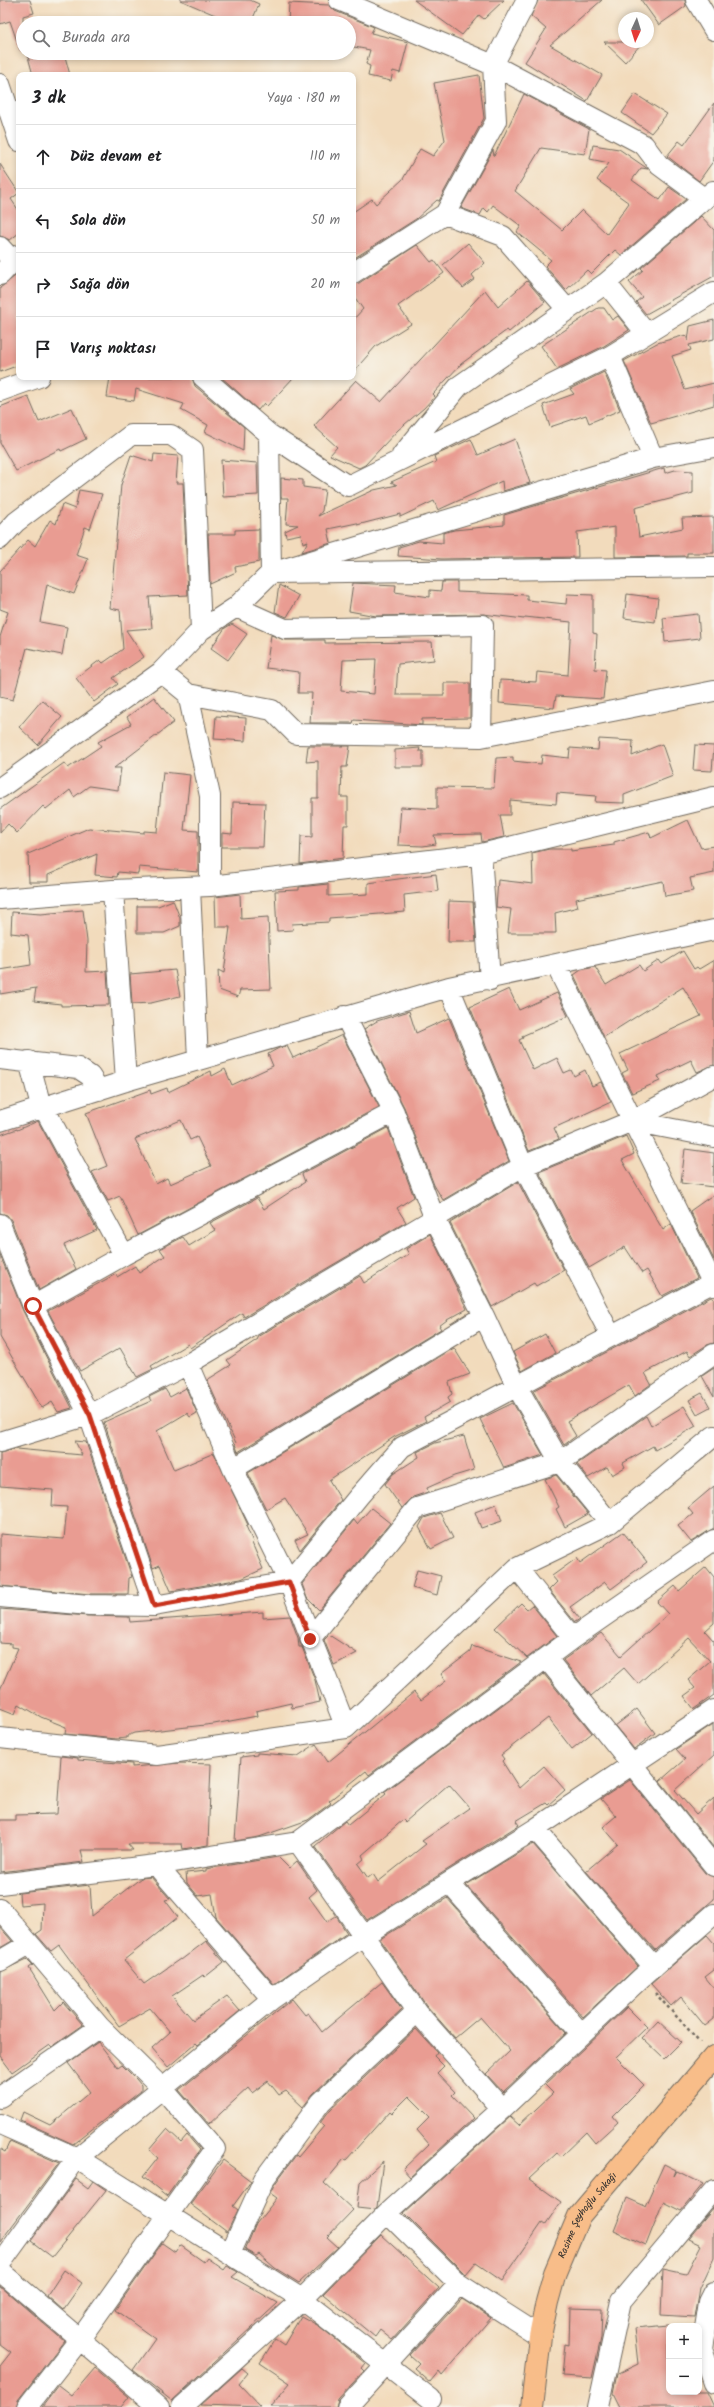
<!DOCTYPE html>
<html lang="tr">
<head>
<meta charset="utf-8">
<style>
	:root { --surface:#fff; --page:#f6f6f6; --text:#202124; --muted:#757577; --line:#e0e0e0 }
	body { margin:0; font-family:Kalam,sans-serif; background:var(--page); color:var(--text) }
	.controls { position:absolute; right:12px; bottom:12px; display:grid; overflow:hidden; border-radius:8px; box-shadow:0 2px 6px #0003 }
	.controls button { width:36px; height:36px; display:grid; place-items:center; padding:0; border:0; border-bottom:1px solid var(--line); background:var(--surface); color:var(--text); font:20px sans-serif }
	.compass { position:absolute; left:618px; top:12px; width:36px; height:36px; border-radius:50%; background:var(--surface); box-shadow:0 2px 6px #0003; rotate:184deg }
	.stop { position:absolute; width:12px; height:12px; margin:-9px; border:3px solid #c8321e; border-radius:50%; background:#fff }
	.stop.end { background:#c8321e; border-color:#fff; box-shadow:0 1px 4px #0008 }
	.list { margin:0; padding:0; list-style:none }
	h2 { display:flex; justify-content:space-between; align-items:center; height:52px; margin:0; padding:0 16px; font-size:17px }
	h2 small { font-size:13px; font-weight:400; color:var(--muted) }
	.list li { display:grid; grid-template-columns:26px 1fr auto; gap:12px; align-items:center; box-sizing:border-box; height:64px; padding:0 16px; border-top:1px solid var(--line) }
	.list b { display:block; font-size:15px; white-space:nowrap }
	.list em { font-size:13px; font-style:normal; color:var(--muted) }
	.icon { flex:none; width:22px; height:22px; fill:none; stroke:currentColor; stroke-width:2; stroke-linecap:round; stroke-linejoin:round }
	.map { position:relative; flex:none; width:714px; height:2407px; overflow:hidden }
	.search { position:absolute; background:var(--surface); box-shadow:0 2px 6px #0003; left:16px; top:16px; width:340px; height:44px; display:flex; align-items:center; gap:10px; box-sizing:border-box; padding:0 14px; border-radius:22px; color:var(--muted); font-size:15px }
	.panel { position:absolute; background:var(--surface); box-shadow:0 2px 6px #0003; left:16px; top:72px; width:340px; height:308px; border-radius:8px }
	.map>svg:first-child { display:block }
	.building { fill:#e99c92; fill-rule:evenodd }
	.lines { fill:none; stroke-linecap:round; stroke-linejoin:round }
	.minor-casing { stroke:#71695e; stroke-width:22 }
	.major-casing { stroke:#71695e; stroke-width:24 }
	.path { stroke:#71695e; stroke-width:2.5; stroke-dasharray:3 3; stroke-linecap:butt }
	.minor { stroke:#fff; stroke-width:20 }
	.major { stroke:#f8bd89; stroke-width:22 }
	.route { stroke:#c8321e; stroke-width:5 }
	.labels { text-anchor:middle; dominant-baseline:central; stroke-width:3; stroke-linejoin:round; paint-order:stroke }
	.street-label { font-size:10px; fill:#2b2b2b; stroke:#f7f3e8 }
</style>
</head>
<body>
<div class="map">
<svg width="714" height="2407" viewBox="0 0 714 2407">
	<rect width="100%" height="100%" fill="#f7f3e8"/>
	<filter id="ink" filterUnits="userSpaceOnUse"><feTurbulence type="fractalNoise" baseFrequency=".025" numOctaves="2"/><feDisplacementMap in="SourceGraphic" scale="8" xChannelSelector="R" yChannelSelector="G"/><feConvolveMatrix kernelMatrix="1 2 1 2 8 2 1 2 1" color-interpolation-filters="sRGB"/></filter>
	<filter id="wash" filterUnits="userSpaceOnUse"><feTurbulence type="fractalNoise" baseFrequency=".012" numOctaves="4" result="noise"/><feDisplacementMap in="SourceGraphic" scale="16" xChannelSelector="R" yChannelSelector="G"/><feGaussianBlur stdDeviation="0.9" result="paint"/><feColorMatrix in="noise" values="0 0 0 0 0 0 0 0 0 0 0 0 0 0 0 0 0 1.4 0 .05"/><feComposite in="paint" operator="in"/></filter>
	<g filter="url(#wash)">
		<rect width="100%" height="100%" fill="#f2dbbc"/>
		<g id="blocks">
			<!-- building -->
			<path class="building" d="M0,0H30L34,13L23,16V50H20L10,21L0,24Z
				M180,0H250L259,4L251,23H226L227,20Z
				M414,0H504L484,19L479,15L462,35Z
				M538,0H602L550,45L602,75L587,101L525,62L546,29L531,16Z
				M641,0H685L686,6L659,25Z
				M289,3L329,5L335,11L374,27L371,33L408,42L400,73L393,71L391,81L368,76L370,66L366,64L370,50L349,46V23H288Z
				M604,42H643L625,62Z
				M27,53H64L70,75H33Z
				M479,75L484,118L439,201L437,200L416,219L353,259V212L372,199L376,204L403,179L420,149L433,156L445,140L434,83Z
				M524,94L589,129L585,154L541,148L515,191L562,230L582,210L607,234L629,203L597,180L609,163L590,159L593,145L619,149L648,169L641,168L632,180L660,200L669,187L686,199L621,255L615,250L591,274L587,270L566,290L545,266L551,260L517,232L521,226L493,205L488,212L484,208L480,215L461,208L493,150L494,156Z
				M635,94L667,114L651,133L622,113Z
				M714,103V160L699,181L667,156L679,141L684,145Z
				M0,164L19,193L11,199L19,211V233L10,240L0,236Z
				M701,216L714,230V276L646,314L636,302L642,297L629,282L643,270L641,268Z
				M468,243L485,263L472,275L475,279L463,288L443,265Z
				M417,245L431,262L434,260L444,273L398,306L411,324L376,346L353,372V320L363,309L353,295V284L359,283Z
				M19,273V365L0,372V288Z
				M527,281L545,302L509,332L507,330L461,364L433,394L435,396L424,408L398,430L365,465L359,468L330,455L337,447L314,426L356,380L381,402L485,290L498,307Z
				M598,308H604L612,320L618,316L629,330L604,346L557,369L541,346Z
				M714,320V339L689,345L691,350L672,356L685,390L714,383V405L651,423L624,361L657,343L686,335L688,341L690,326Z
				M604,372L620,410L589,423L586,415L550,427L543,405L574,394L570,389Z
				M110,377H192L195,386L244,427L243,451L205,432L208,425L181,410L184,404L136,389L134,401L107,397Z
				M221,377H294L267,406L264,403L258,410Z
				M28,396L39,422L72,408L86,439L61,451L60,449L16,471L0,443V407Z
				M471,439L478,455L515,439L530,483L503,491L502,481L438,510L434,501L400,517V514L357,525V523L328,529L331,543L302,552L308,541L303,543L301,534L286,537L285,531L298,525L286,524L288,498H281V478L303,480V487L325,490L322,511L318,516L374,490L397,485L391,482L436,462L434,456Z
				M154,454L178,456L176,483H183L188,595L149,597L152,628L126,630L144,657L113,678L118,684L94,702L76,678L100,660L103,663L123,649L120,610L110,608L121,485L131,455L153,462Z
				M221,460L257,463L258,495L223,497Z
				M664,468L665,473L675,470L693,471V493L635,508L639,537L683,528L682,518L714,517V553H687V556L615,557V527L577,532L578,557L442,559L398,556L399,547L419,541L443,543V533L454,530L504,525V515Z
				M79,490L102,494L90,529L85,527L76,555L88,559L74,594L47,584L40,622L67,627L62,655L27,648L13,700L0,697V637L8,612L0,609V571L28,540L35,546L50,520L56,524L62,504L75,509Z
				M259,529V562L235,567L236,572L210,584L208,534H235V530Z
				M442,582H457V592L527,595V600L566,604L567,594L593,595V633L597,634L595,669L606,670L603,699L556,696L554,708L499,703L500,680L536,682L537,672L568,675L571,622L525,617L524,619L483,614L376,616L349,611L353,583L396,585L395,592L430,597V590L441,591Z
				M279,585L299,596L287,617L275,612Z
				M627,594L658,598L655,622L624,618Z
				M698,614L700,638L665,642L663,618Z
				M232,624L247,634L228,660L211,648L225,628Z
				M271,635L285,640H325V643L432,642L434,660L398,664L396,695H444V683H470V718L422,719V725L354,720L353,723H310L312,693H298L299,672L266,668ZM376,659L374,694L341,691L343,660Z
				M154,697L174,722L114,768H121L118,790L89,786L74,797L70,790L46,809L43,806L17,833L8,824L0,833V809L64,763L68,768L101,746L98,742L131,724L127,717Z
				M42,700L62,717L38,745L19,727Z
				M216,716L246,718L245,741L214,739Z
				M599,739L633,741L632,756L662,744L673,776L624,795V803L595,802L596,796L557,793L556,804L510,800V815H500L504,837L482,842L481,834L434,835L436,844L423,846L398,845L401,807L437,809V787L494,788L496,758L513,757V761L541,764L542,755L569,758L570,748L598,750Z
				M695,745L714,746L712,771L693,770Z
				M308,746H350L347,767H342L341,797H348V825H344L343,858L300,864L301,836L312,837V798H318V761L306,762Z
				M420,748L419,751H423V767H395V750Z
				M163,772L190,775L184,830L198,831V872L139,867L138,874L118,872L117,877L95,875L97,854L48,875V882H29L28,854L89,828L144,833V831L157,832Z
				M233,802L265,803L263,847H222V833L232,834Z
				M688,820L701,848L714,846V873L690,878L693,891L665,896L663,881L576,899L578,907L555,913L556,933H508L511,909L496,907L498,880L533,884L532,853L549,849H571V851L614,845V842L649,832L651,838Z
				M436,874L438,891L404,895L405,912L329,918V922L292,924L293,930L277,931L275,891L299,890V887L328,884V896L368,894V883Z
				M240,894L241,919L268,917L271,989L240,990L238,997L219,990L218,970L224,973L230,927H216L215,897Z
				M173,900L180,918V926L164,933H137V906H158Z
				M449,901L473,902L476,942H448Z
				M83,910L87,941L86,972L107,971L109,1005L61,1006V1004L34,1001L36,988L0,994V970L31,965L28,935L11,933L12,912L41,914Z
				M683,951L694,969L697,967L699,969L714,960V1065L697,1072L691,1060L658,1076L660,1081L632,1093L622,1073L628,1070L620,1054L701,1016L683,987L604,1037L574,975L581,970L595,967L606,985L639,965L643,971L659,960L662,964Z
				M175,970L180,996L151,1003L132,1004L130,974Z
				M509,989L519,1010L557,993L568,1016L522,1036L523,1038L519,1040L533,1070L557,1058L564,1073L571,1070L574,1076L585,1070L592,1086L601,1082L611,1102L554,1128L559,1139L529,1151L470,1007Z
				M409,1011L416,1033L449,1018L509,1161L443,1200L434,1185L404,1107L364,1029L377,1021Z
				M342,1035L379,1107L138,1235L120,1196L108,1201L92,1172L107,1166L86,1113L150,1090L151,1094L167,1088L168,1092L211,1071L212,1076L225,1069L232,1085L273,1066L268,1054L279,1048L287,1046L293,1058ZM181,1120L190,1140L197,1137L211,1166L170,1184L167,1178L156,1184L135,1139Z
				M38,1121L97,1230L64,1245L76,1269L39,1290L11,1220L7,1215L0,1213V1135L17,1129V1130Z
				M388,1128L414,1197L397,1208L406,1222L244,1317L242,1313L190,1348L188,1344L151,1366L153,1369L137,1377L120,1348L80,1371L48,1311L116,1274L117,1277L135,1266L139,1273L165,1256L160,1249L183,1237L189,1246L215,1230L210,1223L257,1198L264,1209L305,1182L302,1174Z
				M626,1136L634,1154L622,1160L663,1230L671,1224L697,1278L662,1296L647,1270L642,1273L625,1247L589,1268L539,1172Z
				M685,1149L714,1153L713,1187L681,1183Z
				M518,1182L564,1270L536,1286L534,1283L492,1307L450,1223Z
				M714,1194V1260L690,1211Z
				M430,1234L467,1309L447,1320L439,1326L441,1329L238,1452L235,1444L236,1443L207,1380L231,1365L227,1360L258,1339L257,1337L360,1276L364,1283L409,1254L406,1249Z
				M0,1255L23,1311L72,1408L58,1412L52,1402L42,1408L0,1337Z
				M711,1297L714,1299V1343L707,1345L690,1356L687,1351L645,1373L651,1384L635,1396L629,1385L567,1421L576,1436L564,1445L533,1391Z
				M545,1334L555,1353L522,1371L513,1352Z
				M454,1348L470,1374L449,1382L452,1394L448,1397L450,1402L424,1417L426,1421L394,1437L329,1480L341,1500L300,1550L295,1540L308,1534L285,1498L266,1509L248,1473Z
				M714,1368V1397L702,1376Z
				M186,1388L197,1413L190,1417L187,1413L157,1431L174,1470L214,1453L248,1525L246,1526L253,1542L252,1543L263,1569L241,1579L171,1591L160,1565L153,1568L104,1422L151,1401L149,1397L165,1389L170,1397Z
				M702,1393L710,1407L697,1414L689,1400Z
				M513,1403L543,1455L504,1468L480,1419Z
				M684,1406L696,1426L655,1450L653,1446L623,1463L625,1467L612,1475L607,1467L588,1478L577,1464L646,1416L651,1426Z
				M464,1436L474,1470L454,1476L427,1488L428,1492L413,1497L402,1508L385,1484L393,1474L419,1457L417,1452L435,1443Z
				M75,1441L86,1442L132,1577L129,1578L128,1594H90L0,1586V1534L64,1539L67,1507L52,1506L53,1490L0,1486V1453L16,1449L82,1455Z
				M556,1475L588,1514L565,1527L556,1509L559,1507L545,1479Z
				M714,1486V1528L691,1542L678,1526L693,1514L688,1508Z
				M496,1504L502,1521L481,1528L475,1512Z
				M371,1508L390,1523L319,1610L307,1598L302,1584L354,1520L357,1524Z
				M440,1513L453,1538L431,1549L419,1527L424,1518Z
				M623,1532L647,1562L611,1589L605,1582L570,1607L580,1619L575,1622L549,1590L557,1582L552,1576L577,1558L580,1563Z
				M706,1567L714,1577V1623L705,1631L714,1641V1695L694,1709L684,1696L695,1688L688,1680L710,1661L689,1638L638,1684L624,1668L591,1696L563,1660L601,1633L621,1656L668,1614L657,1602L675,1586L679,1591Z
				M417,1570L441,1576L437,1595L412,1588Z
				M521,1603L527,1609L532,1605L557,1636L527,1658L495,1628Z
				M0,1609L88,1616L129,1617L130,1622L263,1612V1618L290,1616L298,1638L299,1647H302L315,1680L320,1702L292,1708L291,1703L256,1711L257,1716L214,1724L134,1733L127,1736V1738L116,1739L65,1734L66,1727L41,1717L19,1704L15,1714L0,1708V1690L18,1648L12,1647V1644L0,1643Z
				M329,1635L357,1653L334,1665L324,1640Z
				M472,1646L521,1662L369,1775L366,1771L329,1801L331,1803L308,1820L259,1837L235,1841L241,1757L257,1755V1753L298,1756L316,1744L328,1762L414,1692L421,1700L446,1681L441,1674L470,1652Z
				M544,1674L592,1733L572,1749L548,1718L501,1755L504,1759L502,1761L519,1788L544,1766L565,1790L548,1805L546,1803L516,1821L519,1825L367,1920L315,1846L345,1821L348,1825L386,1794L384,1792ZM449,1784L470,1808L422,1841L426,1844L378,1882L373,1874L368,1878L358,1864L364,1859L362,1855L403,1820L405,1822Z
				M637,1709L655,1733L634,1749L615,1726Z
				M713,1724L714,1755L675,1790L696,1814L714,1798V1848L660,1781L685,1759L676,1749Z
				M61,1756L78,1758V1760L132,1764V1767L180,1763L211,1764L208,1845L183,1849L182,1844H128L133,1850H81L84,1862L0,1872V1820H15V1815L57,1814Z
				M630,1780L705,1873L714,1877V1899L655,1950L586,1871L618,1844L603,1827L616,1816L601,1799Z
				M533,1844L638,1966L583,2017L466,1885Z
				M278,1857L289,1868L297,1861L317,1890L309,1897L327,1922L336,1916L347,1933L274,1984L216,1917L212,1894L198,1896L187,1883L186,1873L206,1871V1869Z
				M151,1877L170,1899L165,1900L178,1917L124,1960L144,1984L180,1959L181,1960L206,1941L224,1962L205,1977L203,1975L172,1996L193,2020L227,1996L240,2011L198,2045L196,2043L168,2067L152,2048L170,2032L150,2008L119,2026L59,1945L51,1951L36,1934L42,1930L43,1903L20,1905L19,1893L90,1885L92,1916L141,1878Z
				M447,1898L566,2033L503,2092L486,2074L510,2051L480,2017L455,2038L426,2005L380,1939Z
				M0,1927L12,1941L0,1948Z
				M707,1935L714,1943V1970L705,1977L714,1988V2019L705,2026L681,1997L671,2006L651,1984Z
				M27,1959L33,1965L29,1968L55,2010L63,2002L83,2025L52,2047L50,2045L12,2072L0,2056V1972Z
				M382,1982L402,2010L313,2094L303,2107L286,2091L279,2095L268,2081L252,2093L248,2088L209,2124L179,2090L292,1999L305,2015L308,2013L322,2032Z
				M627,2007L647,2027L616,2057L644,2085L613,2116L618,2122L595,2143L586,2132L561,2156L557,2153L529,2179L561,2202L545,2225L542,2223L502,2281L476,2263L466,2275L404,2213L510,2117L519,2125L553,2093L545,2085Z
				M658,2021L681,2042L664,2059L642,2038Z
				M416,2029L437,2052L434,2056L444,2066L437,2073L455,2092L452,2095L474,2118L410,2177L403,2169L429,2144L417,2130L430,2117L409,2096L392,2113L390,2111L346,2160L344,2159L324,2183L353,2210L327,2237L338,2247L299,2283L275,2268L259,2254L256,2256L245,2250L256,2224L277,2198L270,2193L274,2185L296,2155L298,2157L324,2126L320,2123L330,2110Z
				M98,2042L118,2068L122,2065L136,2079L141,2085V2091L73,2144L20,2120L23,2112L50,2125L90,2092L68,2063Z
				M167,2129L181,2142L187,2135L200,2150L167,2196L143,2177L158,2158L149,2150Z
				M10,2141L59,2163L0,2242V2149L5,2152Z
				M223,2160L251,2181L233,2206L238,2210L227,2232L190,2204Z
				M383,2161L377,2207L375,2209L357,2207L360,2182Z
				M664,2164L676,2170L674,2176L677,2171L703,2184L681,2211L663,2202L646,2245L614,2231L627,2198L645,2206Z
				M76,2179L88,2188L93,2181L106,2190L52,2257L31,2241Z
				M714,2208V2258L700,2288L695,2317L661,2315L663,2269L686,2274L701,2245L688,2239Z
				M381,2235L439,2288L392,2340L380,2330L375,2337L323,2294Z
				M162,2243L175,2252L180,2245L204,2262L207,2258L224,2270L227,2266L238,2272L232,2277L278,2303L172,2401L133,2370L155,2339L115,2310Z
				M64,2270L82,2283L63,2310L47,2296Z
				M0,2286L64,2341L18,2400L16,2407H0V2366L11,2352L0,2344Z
				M462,2299L491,2318L442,2375L439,2371L430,2382L414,2368L419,2363L410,2355Z
				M570,2308L602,2309L601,2338L592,2378L562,2376L565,2344L569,2345Z
				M301,2316L319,2326L365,2363L361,2368L364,2371L338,2399L336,2407H270L290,2383L260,2363L275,2339L284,2345Z
				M669,2325V2392H707L714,2407H620L613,2393L617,2374L638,2364L634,2328Z
				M95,2368L129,2397L121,2407H42L59,2385L72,2395Z
				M242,2368L248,2373L239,2384L261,2407L201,2405Z"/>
		</g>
	</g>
	<g filter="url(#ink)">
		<use href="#blocks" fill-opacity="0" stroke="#71695e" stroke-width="1"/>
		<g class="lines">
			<defs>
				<path id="minor" d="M339,0L493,65L644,145L659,165L705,199
					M696,0L714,30
					M0,84L19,141
					M445,214L503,236L567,309
					M0,247L13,261
					M353,273L445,214L496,121L493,65L527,0
					M0,275L19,255
					M606,283L646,333
					M610,356L653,458
					M203,377L269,434L348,486L610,356L714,292
					M0,391L39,377
					M269,434L271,573L714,567
					M402,455L459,386L606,283L713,191
					M0,539L16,522L131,435H171L193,450L201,630
					M236,607L285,629L483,625L481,737
					M161,672L188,694L272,710L296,734L481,737L714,691
					M188,694L210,796V886
					M0,788L161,672L201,630L236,607L271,573L653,458L714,447
					M481,854L490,980
					M190,888L198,1060
					M113,890L126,1081
					M0,899L113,890L210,886L481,854L714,797
					M556,965L714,1286
					M449,987L523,1166L611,1336
					M345,1016L394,1112L434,1217L484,1316L516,1385L560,1462L610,1523
					M0,1059L78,1068L90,1076L99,1090
					M29,1061L39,1099L124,1255
					M0,1121L126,1081L449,987L714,930
					M632,1121L714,1137
					M0,1224L33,1306L89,1415L154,1606
					M33,1306L124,1255L394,1112
					M188,1364L233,1469L289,1582L346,1728
					M0,1442L89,1415L188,1364L523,1166L632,1121L714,1076
					M233,1469L484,1316
					M517,1568L573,1638
					M0,1597L89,1605L154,1606L289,1582L359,1496L402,1447L714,1282
					M310,1639L417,1508L560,1462L714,1354
					M547,1659L714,1866
					M0,1738L157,1755L346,1728L517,1568L610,1523L714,1436
					M535,1829L654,1967
					M298,1842L417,2012L502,2109
					M156,1865L272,1999
					M449,1883L581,2033
					M0,1884L156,1865L298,1842L573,1638L714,1540
					M0,1909L100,2027L163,2089L215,2149L80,2339L27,2407
					M0,1961L29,1944
					M0,2097L100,2027
					M0,2124L77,2158L302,2299L431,2399
					M387,2213L459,2284L540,2336
					M230,2254L264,2179L321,2102L417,2012
					M0,2264L77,2158L272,1999L363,1936L535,1829L714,1710
					M0,2271L159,2407
					M714,2292L709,2302L702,2348L714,2383
					M182,2407L302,2299L387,2213L502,2109L641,1978L714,1914
					M347,2407L459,2284
					M598,2407L621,2301L714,2190"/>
				<g id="major">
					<path id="s1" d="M532,2407L540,2336L547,2302L555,2273L579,2216L714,2057"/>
				</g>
			</defs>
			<!-- minor casing -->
			<use href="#minor" class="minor-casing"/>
			<!-- major casing -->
			<use href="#major" class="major-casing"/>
			<!-- path -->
			<path class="path" d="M655,1993L700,2042"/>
			<!-- minor -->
			<use href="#minor" class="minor"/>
			<!-- major -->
			<use href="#major" class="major"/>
		</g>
	</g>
	<g class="lines" filter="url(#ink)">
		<!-- route -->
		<path class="route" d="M33,1306L90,1415L154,1606L289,1582L310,1639"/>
	</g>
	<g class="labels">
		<!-- street labels -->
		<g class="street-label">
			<text stroke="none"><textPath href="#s1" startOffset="203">Rasime Şeyhoğlu Sokağı</textPath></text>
		</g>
	</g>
</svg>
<div class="controls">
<button>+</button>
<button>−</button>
</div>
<svg class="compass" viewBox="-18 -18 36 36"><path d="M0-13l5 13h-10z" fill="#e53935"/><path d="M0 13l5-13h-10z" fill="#757577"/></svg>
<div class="stop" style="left:33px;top:1306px"></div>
<div class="stop end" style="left:310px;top:1639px"></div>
<div class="search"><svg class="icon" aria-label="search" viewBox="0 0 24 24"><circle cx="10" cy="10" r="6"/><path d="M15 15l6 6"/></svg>Burada ara</div>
<section class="panel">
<h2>3 dk<small>Yaya · 180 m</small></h2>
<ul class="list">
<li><svg class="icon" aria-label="ahead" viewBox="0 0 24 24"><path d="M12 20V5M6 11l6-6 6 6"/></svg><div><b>Düz devam et</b></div><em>110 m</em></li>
<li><svg class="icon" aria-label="left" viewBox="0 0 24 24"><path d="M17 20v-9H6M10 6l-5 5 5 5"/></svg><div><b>Sola dön</b></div><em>50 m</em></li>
<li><svg class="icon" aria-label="right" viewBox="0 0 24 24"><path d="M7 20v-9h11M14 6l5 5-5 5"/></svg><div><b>Sağa dön</b></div><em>20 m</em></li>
<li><svg class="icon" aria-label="arrive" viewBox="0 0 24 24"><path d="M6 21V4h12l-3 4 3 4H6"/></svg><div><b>Varış noktası</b></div></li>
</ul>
</section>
</div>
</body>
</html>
